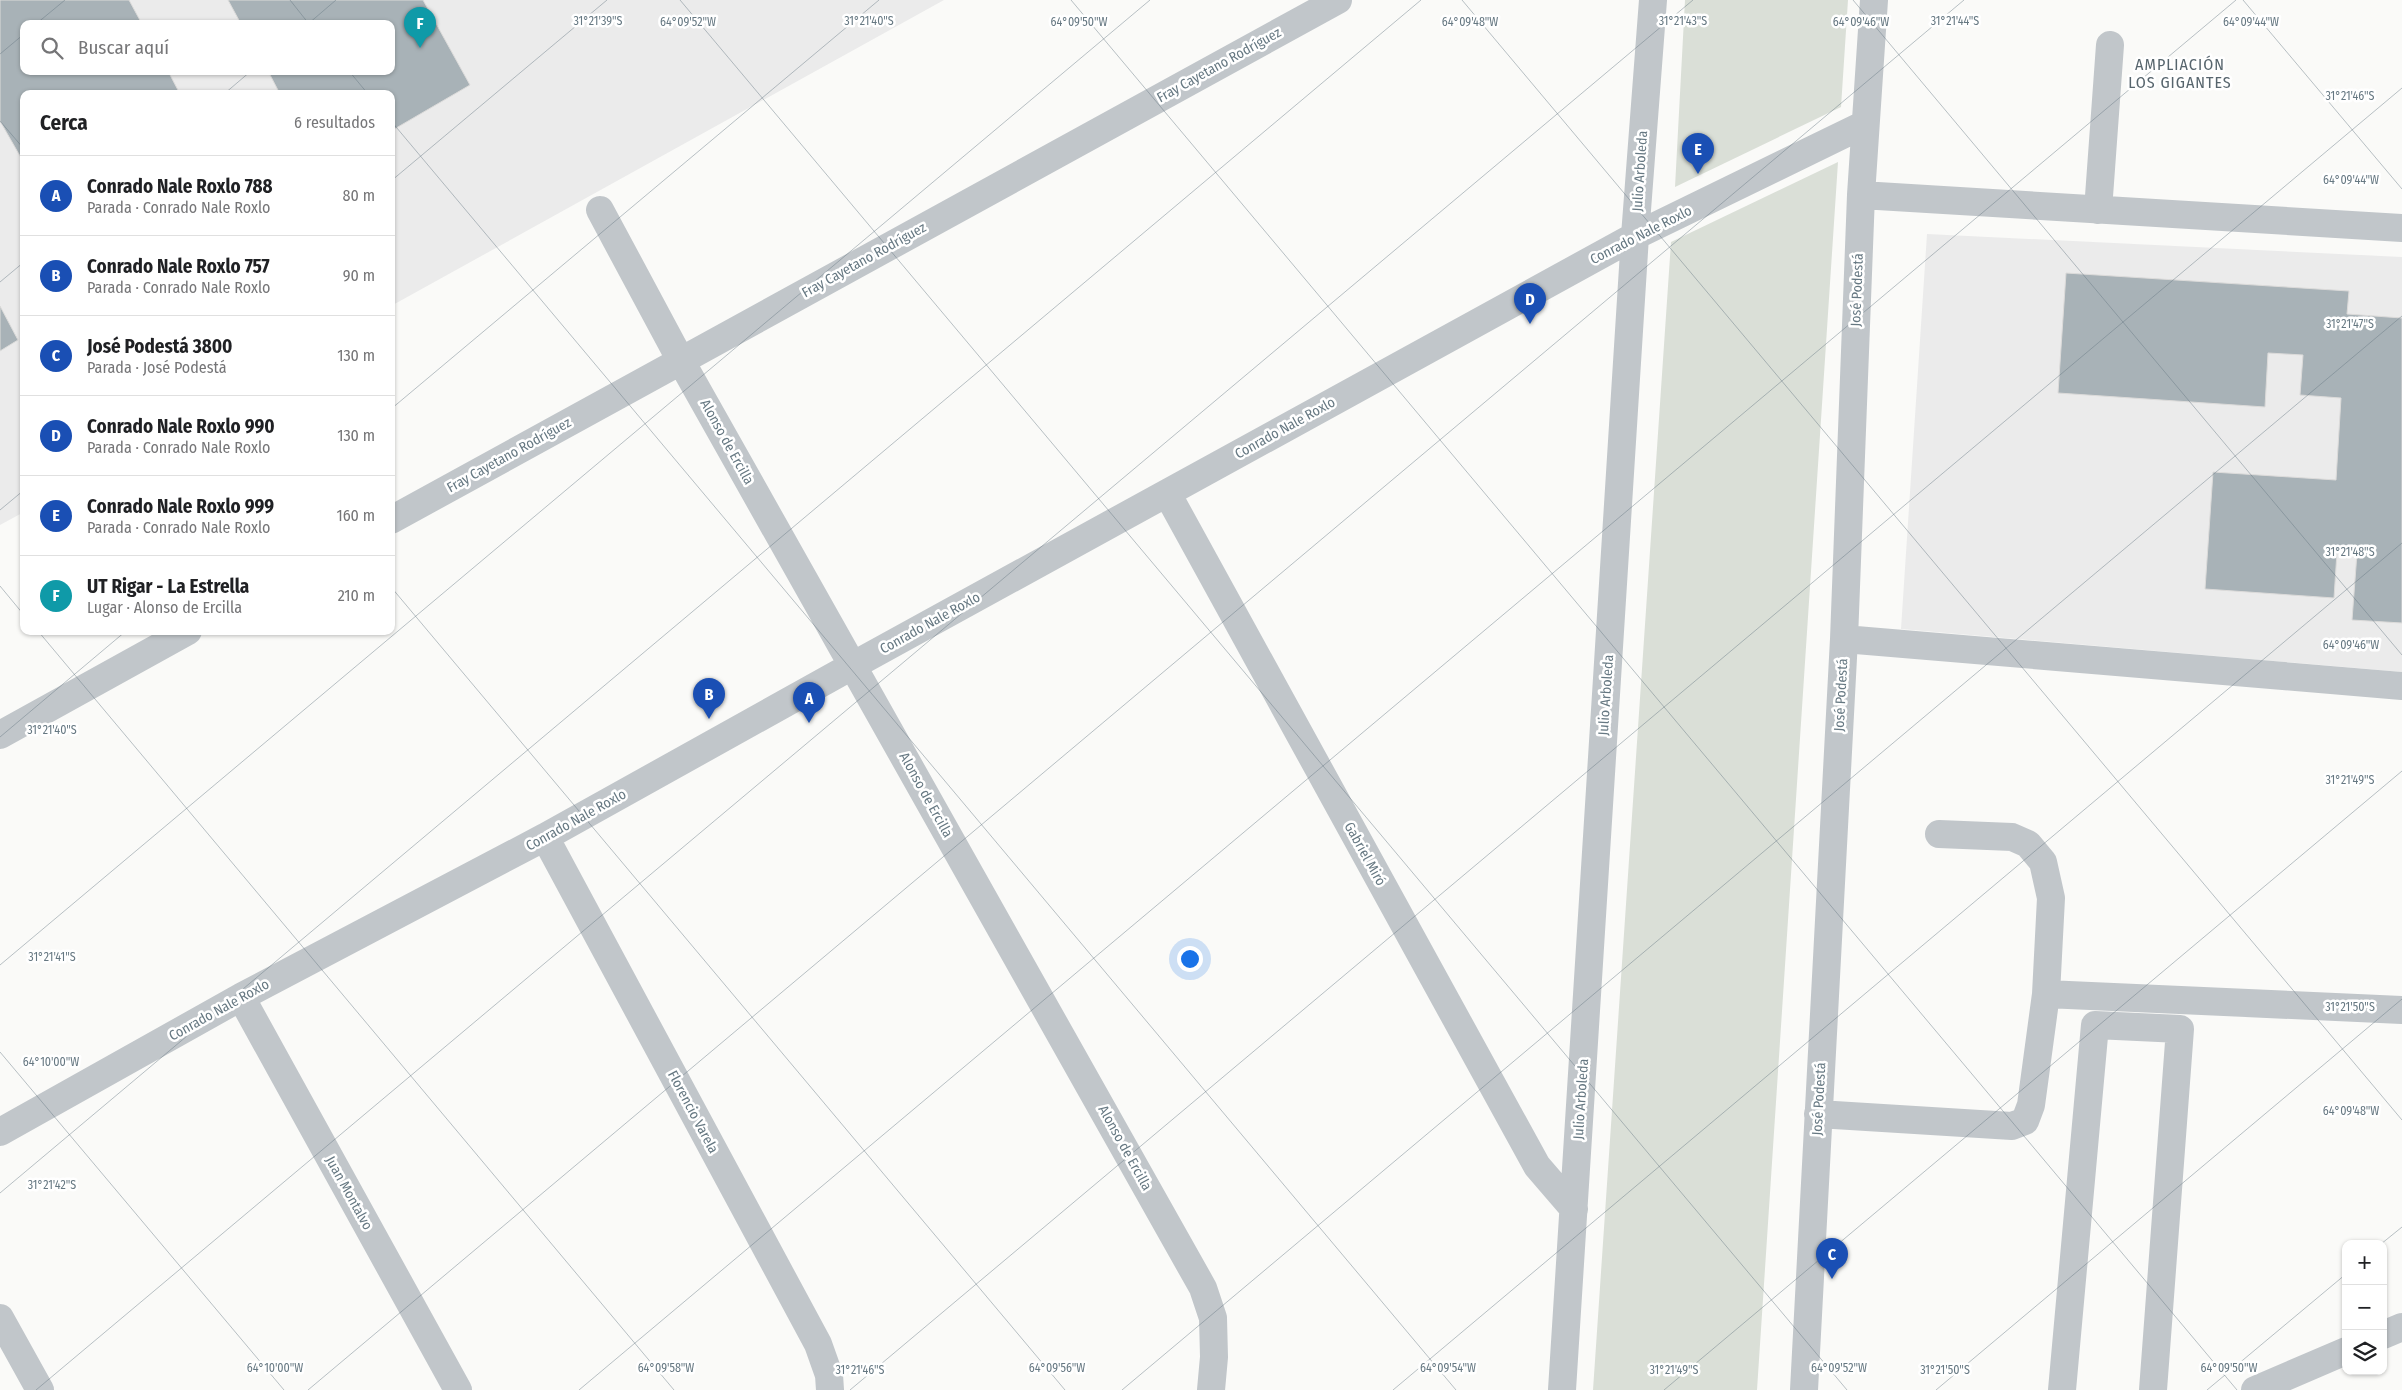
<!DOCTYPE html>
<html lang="es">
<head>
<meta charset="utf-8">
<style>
	:root { --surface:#fff; --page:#f6f6f6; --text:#202124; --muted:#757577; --line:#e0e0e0; --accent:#de4c33 }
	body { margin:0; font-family:"Fira Sans Condensed",sans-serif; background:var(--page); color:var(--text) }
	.controls { position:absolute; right:15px; bottom:15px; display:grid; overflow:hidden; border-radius:10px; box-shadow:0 1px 4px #0004 }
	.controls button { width:45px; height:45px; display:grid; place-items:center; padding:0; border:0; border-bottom:1px solid var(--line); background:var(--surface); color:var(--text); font:25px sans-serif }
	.you { position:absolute; left:1189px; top:958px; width:18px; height:18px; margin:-12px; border:4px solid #fff; border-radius:50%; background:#1a73e8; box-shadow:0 0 0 8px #1a73e833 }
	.badge { display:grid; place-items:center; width:32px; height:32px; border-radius:50%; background:var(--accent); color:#fff; font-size:16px; font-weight:700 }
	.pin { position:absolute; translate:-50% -41px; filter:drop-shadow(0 1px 2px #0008) }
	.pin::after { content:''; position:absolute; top:26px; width:18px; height:15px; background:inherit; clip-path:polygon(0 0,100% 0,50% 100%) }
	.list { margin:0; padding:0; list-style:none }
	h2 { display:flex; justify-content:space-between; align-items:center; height:65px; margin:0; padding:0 20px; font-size:21px }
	h2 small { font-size:16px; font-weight:400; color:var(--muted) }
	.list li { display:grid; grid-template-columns:32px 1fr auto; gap:15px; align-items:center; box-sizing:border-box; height:80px; padding:0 20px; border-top:1px solid var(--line) }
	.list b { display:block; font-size:19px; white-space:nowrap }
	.list p { margin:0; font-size:16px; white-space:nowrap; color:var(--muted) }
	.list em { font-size:16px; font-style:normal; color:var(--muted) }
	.icon { flex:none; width:28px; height:28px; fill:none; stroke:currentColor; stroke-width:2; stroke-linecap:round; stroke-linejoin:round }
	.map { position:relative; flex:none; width:2402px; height:1390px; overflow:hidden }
	.search { position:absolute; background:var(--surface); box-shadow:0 1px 4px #0004; left:20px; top:20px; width:375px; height:55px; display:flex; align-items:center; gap:12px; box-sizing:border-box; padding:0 18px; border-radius:10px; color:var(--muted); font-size:19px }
	.panel { position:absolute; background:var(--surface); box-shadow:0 1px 4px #0004; left:20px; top:90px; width:375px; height:545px; border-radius:10px }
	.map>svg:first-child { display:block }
	.built { fill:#ebebeb; fill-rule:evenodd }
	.green { fill:#dadfd7 }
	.building { fill:#a8b2b7; stroke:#dcdbda }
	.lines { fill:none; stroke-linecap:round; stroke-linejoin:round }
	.minor { stroke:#c1c6ca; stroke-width:28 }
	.ticks { fill:none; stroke:#667882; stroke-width:1; stroke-opacity:0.45 }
	.labels { text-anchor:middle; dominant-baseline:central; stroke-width:5; stroke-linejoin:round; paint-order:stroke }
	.street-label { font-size:14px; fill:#667882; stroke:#fff }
	.quarter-label { font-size:16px; letter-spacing:1px; fill:#57656d; stroke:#fff }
	.ticks-label { font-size:12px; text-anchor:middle; fill:#667882; stroke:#fff; stroke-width:5; stroke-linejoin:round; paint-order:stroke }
</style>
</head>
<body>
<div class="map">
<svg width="2402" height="1390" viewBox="0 0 2402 1390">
	<rect width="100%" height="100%" fill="#fafaf8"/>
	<!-- built -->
	<path class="built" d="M0,0H944L391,306V94H24V512L0,525ZM24,24H391V71H24Z
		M1927,234L2402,257V672L1901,629Z"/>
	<!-- green -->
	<path class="green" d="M1685,0H1848L1841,107L1675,187Z
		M1838,162L1757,1390H1593L1671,242Z"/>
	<!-- building -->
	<path class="building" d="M0,0H129L142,24H24V71H168L180,94H24V163L0,121Z
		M228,0H423L470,85L391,131V94H280L268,71H391V24H241Z
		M2066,273L2349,291L2347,314L2402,318V623L2352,620L2357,553L2337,552L2334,598L2205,589L2213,472L2336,480L2341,398L2300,395L2303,355L2268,353L2265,407L2058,393Z
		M0,306L18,340L0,351Z"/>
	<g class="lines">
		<!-- minor -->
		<path class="minor" d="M1861,195L2402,228
			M600,210L681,361L1203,1288L1213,1318L1214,1357L1211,1390
			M2098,210L2110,45
			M1167,493L1537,1166L1574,1209
			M391,520L1338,0
			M1844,639L2402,686
			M0,735L188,631
			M545,837L818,1344L829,1375L830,1390
			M2046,994L2402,1010
			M241,997L458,1390
			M1818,1114L2012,1126L2025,1121L2031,1105L2046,994L2051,898L2043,862L2028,844L2012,837L1939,834
			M0,1132L241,997L545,837L852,666L1635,236L1865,124
			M0,1318L40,1390
			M2383,1335L2402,1327
			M1562,1390L1635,236L1653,0
			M1804,1390L1844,639L1861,195L1874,0
			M2062,1390L2095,1025L2180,1029L2153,1390
			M2255,1390L2346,1351"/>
	</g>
	<!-- ticks -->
	<path class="ticks" d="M290,0L309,24M680,0L1847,1390M1071,0L2237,1390M1462,0L2402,1120M1853,0L2402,655M2243,0L2402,189M36,24L65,0M308,24L336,0M0,54L24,34M349,71L368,94M224,94L251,71M0,121L24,149M391,121L1456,1390M391,181L607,0M0,282L24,262M391,409L879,0M0,510L24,490M0,586L24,615M391,587L1065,1390M38,631L674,1390M0,737L126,631M0,965L1150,0M0,1052L284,1390M0,1193L1421,0M2381,1244L2402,1227M36,1390L1693,0M308,1390L1964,0M579,1390L2236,0M850,1390L2402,88M1122,1390L2402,316M1393,1390L2402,543M1664,1390L2402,771M1936,1390L2402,999M2207,1390L2346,1274"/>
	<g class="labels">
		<!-- street labels -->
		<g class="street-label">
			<text transform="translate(1219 65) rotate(-29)">Fray Cayetano Rodríguez</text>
			<text transform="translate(1640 171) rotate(-86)">Julio Arboleda</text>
			<text transform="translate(1641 235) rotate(-27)">Conrado Nale Roxlo</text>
			<text transform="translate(864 260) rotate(-29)">Fray Cayetano Rodríguez</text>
			<text transform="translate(1857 290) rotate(-88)">José Podestá</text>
			<text transform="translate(1285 428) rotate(-29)">Conrado Nale Roxlo</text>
			<text transform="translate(727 442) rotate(61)">Alonso de Ercilla</text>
			<text transform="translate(509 455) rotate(-29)">Fray Cayetano Rodríguez</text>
			<text transform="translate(930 623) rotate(-29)">Conrado Nale Roxlo</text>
			<text transform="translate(1606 695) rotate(-86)">Julio Arboleda</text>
			<text transform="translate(1841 695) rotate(-87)">José Podestá</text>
			<text transform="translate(926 795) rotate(61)">Alonso de Ercilla</text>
			<text transform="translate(576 820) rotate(-29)">Conrado Nale Roxlo</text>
			<text transform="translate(1365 854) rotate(61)">Gabriel Miró</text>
			<text transform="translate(219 1010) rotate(-29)">Conrado Nale Roxlo</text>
			<text transform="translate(1581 1099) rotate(-86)">Julio Arboleda</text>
			<text transform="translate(1819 1099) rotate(-87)">José Podestá</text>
			<text transform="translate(693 1112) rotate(62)">Florencio Varela</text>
			<text transform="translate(1125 1148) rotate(61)">Alonso de Ercilla</text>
			<text transform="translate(349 1193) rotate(61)">Juan Montalvo</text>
		</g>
		<!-- quarter labels -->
		<g class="quarter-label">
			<text x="2180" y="64">AMPLIACIÓN<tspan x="2180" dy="18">LOS GIGANTES</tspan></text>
		</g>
	</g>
	<g class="ticks-label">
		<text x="598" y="25">31°21'39"S</text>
		<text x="869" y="25">31°21'40"S</text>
		<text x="1683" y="25">31°21'43"S</text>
		<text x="1955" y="25">31°21'44"S</text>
		<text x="2251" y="26">64°09'44"W</text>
		<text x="688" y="26">64°09'52"W</text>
		<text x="1079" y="26">64°09'50"W</text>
		<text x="1470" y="26">64°09'48"W</text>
		<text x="1861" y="26">64°09'46"W</text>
		<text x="2350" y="100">31°21'46"S</text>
		<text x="2351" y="184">64°09'44"W</text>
		<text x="2350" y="328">31°21'47"S</text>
		<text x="2350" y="556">31°21'48"S</text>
		<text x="2351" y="649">64°09'46"W</text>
		<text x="52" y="734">31°21'40"S</text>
		<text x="2350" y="784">31°21'49"S</text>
		<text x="52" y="961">31°21'41"S</text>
		<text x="2350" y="1011">31°21'50"S</text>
		<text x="51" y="1066">64°10'00"W</text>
		<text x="2351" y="1115">64°09'48"W</text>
		<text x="52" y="1189">31°21'42"S</text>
		<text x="275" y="1372">64°10'00"W</text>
		<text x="666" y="1372">64°09'58"W</text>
		<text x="1057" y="1372">64°09'56"W</text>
		<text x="1448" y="1372">64°09'54"W</text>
		<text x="1839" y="1372">64°09'52"W</text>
		<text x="2229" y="1372">64°09'50"W</text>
		<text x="860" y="1374">31°21'46"S</text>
		<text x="1674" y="1374">31°21'49"S</text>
		<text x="1945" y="1374">31°21'50"S</text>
	</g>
</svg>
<div class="controls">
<button>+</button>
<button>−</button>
<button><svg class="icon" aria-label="layers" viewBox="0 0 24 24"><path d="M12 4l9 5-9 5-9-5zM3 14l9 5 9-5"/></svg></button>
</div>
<div class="you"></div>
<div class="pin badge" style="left:809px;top:723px;background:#1a4fb4">A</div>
<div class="pin badge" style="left:709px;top:719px;background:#1a4fb4">B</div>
<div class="pin badge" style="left:1832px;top:1279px;background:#1a4fb4">C</div>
<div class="pin badge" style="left:1530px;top:324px;background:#1a4fb4">D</div>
<div class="pin badge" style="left:1698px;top:174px;background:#1a4fb4">E</div>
<div class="pin badge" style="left:420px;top:48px;background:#0f9aa8">F</div>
<div class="search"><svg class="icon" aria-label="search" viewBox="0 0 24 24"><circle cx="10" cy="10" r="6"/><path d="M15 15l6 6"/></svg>Buscar aquí</div>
<section class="panel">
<h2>Cerca<small>6 resultados</small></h2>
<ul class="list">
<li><span class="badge" style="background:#1a4fb4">A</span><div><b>Conrado Nale Roxlo 788</b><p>Parada · Conrado Nale Roxlo</p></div><em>80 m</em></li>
<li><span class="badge" style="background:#1a4fb4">B</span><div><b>Conrado Nale Roxlo 757</b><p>Parada · Conrado Nale Roxlo</p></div><em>90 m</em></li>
<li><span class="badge" style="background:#1a4fb4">C</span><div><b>José Podestá 3800</b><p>Parada · José Podestá</p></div><em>130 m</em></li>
<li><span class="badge" style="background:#1a4fb4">D</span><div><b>Conrado Nale Roxlo 990</b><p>Parada · Conrado Nale Roxlo</p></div><em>130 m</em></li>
<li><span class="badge" style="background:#1a4fb4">E</span><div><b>Conrado Nale Roxlo 999</b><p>Parada · Conrado Nale Roxlo</p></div><em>160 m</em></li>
<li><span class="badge" style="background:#0f9aa8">F</span><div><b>UT Rigar - La Estrella</b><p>Lugar · Alonso de Ercilla</p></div><em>210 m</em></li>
</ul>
</section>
</div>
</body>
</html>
